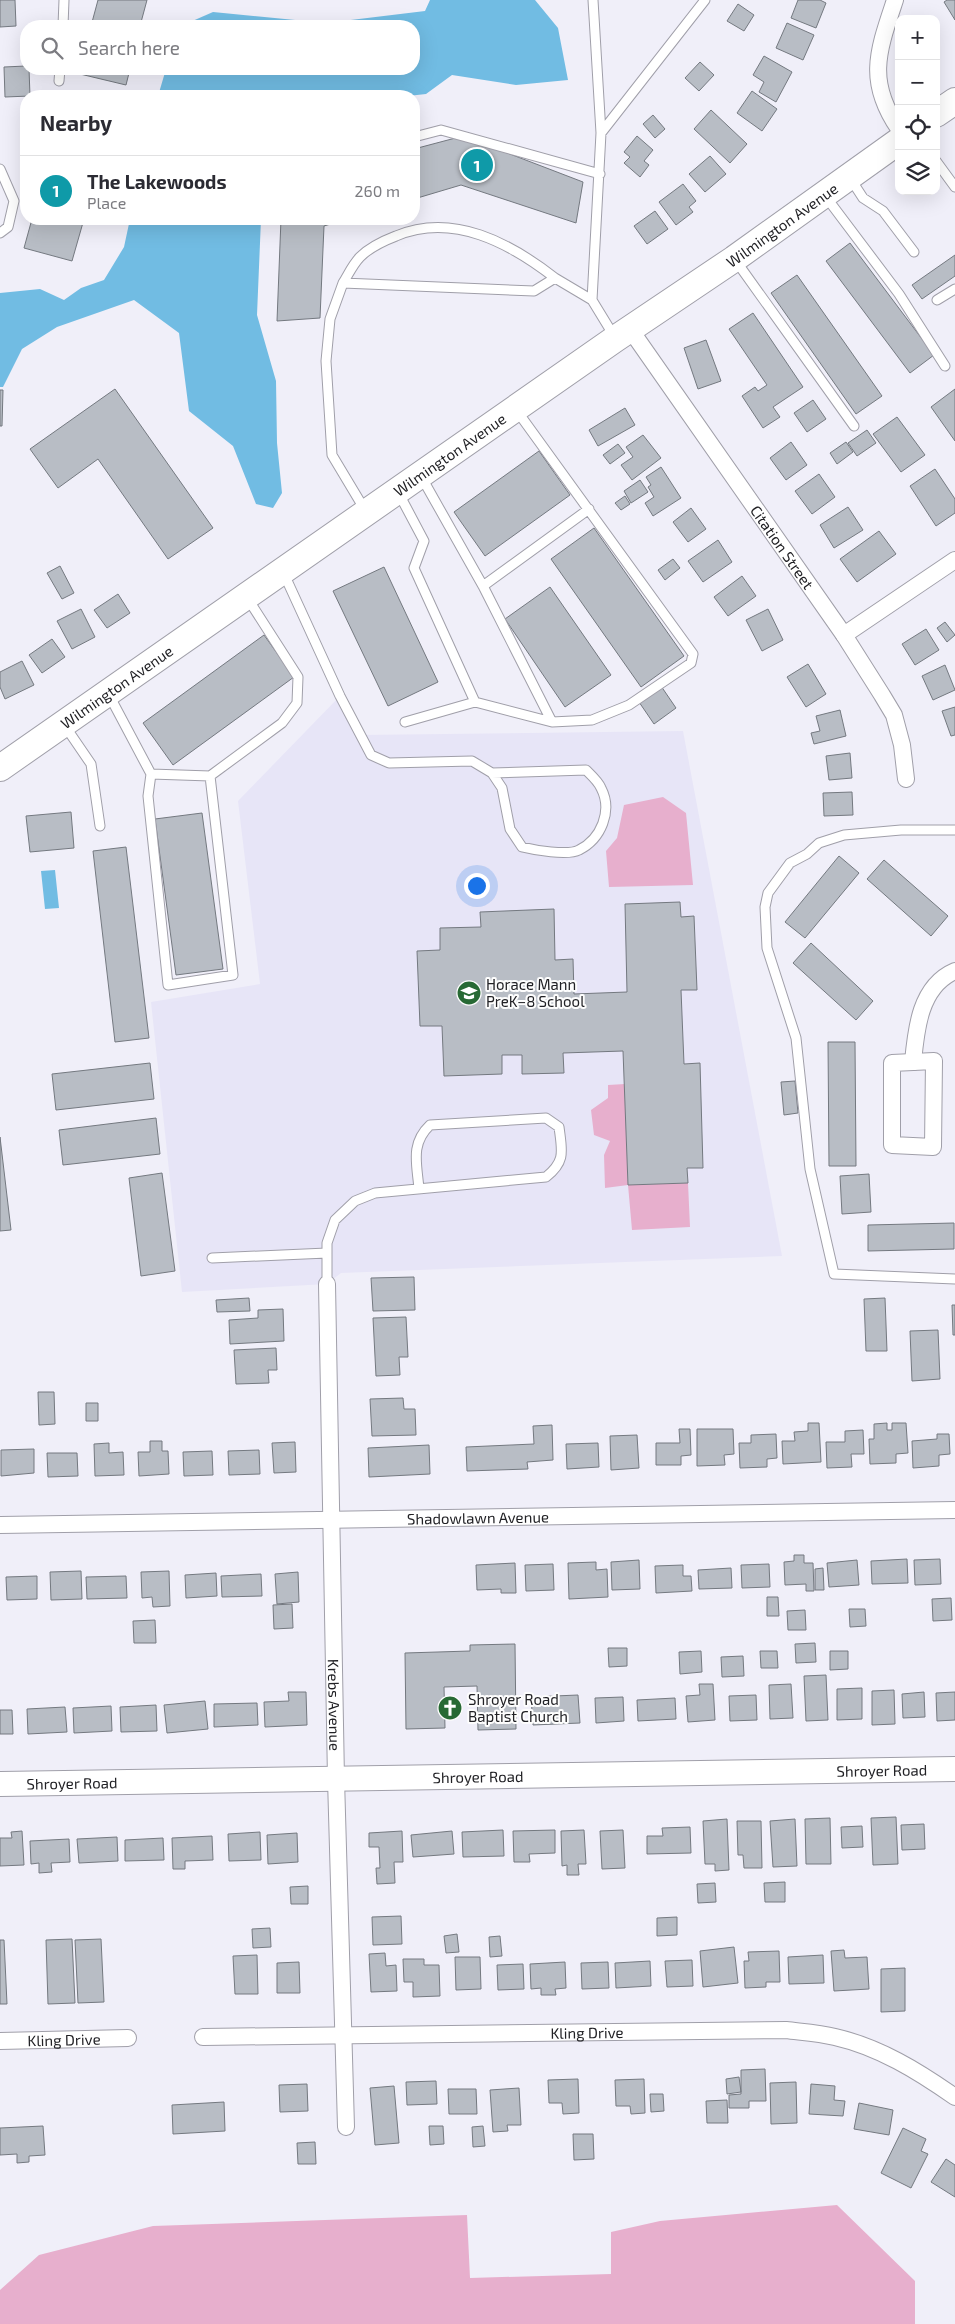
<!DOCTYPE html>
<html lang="en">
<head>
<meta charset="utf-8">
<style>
	:root { --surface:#fff; --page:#f2f2f3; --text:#2b2b33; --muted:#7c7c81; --line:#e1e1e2; --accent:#db2777 }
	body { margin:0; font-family:"Exo 2",sans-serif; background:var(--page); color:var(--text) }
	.controls { position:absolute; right:15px; top:15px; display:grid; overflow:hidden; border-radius:10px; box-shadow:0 5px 20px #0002 }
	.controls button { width:45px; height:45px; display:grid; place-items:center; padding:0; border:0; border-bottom:1px solid var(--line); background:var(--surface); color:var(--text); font:25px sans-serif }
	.you { position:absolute; left:476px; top:885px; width:18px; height:18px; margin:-12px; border:4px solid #fff; border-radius:50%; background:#1a73e8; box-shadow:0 0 0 8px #1a73e833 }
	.badge { display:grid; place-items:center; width:32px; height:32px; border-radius:50%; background:var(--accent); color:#fff; font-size:16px; font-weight:700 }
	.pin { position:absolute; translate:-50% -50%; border:2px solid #fff; box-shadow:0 1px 5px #0006 }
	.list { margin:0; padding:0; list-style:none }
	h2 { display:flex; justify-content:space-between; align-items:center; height:65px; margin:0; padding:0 20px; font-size:21px }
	h2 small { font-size:16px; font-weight:400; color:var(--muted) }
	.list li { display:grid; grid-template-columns:32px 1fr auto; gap:15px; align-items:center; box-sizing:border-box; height:70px; padding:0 20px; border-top:1px solid var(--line) }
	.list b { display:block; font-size:19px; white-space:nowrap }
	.list p { margin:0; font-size:16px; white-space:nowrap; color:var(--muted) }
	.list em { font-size:16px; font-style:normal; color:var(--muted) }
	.icon { flex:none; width:28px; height:28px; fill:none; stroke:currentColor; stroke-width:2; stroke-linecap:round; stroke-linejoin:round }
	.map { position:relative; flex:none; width:955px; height:2324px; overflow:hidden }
	.search { position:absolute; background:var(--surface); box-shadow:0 5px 20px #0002; left:20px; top:20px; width:400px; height:55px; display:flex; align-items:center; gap:12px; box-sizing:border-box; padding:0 18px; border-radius:20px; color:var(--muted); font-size:19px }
	.panel { position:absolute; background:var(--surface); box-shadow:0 5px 20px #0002; left:20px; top:90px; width:400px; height:135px; border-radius:20px }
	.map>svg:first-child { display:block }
	.built { fill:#e7e5f7 }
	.green { fill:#e7afcd }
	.water { fill:#71bce3 }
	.building { fill:#b8bdc5; stroke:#747980 }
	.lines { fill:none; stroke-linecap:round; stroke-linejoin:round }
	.service-casing { stroke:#a09fa9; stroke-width:11 }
	.minor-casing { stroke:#a09fa9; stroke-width:18 }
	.secondary-casing { stroke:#a09fa9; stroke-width:26 }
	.primary-casing { stroke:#a09fa9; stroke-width:28 }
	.service { stroke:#fff; stroke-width:9 }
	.minor { stroke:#fff; stroke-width:16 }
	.secondary { stroke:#fff; stroke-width:24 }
	.primary { stroke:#fff; stroke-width:26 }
	.labels { text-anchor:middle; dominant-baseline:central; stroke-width:4; stroke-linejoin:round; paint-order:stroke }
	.street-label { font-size:15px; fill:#212125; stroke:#fdfdfd }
	.poi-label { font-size:15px; fill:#212125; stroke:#fdfdfd; text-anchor:start }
</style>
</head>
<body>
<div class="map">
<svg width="955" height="2324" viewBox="0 0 955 2324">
	<rect width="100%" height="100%" fill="#f0eff9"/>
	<!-- built -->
	<path class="built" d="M340,696L359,735L683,731L782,1256L341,1273L327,1284L182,1292L151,1002L260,984L238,801Z"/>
	<!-- green -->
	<path class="green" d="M663,797L686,813L693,885L609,887L606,851L617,838L624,805Z
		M625,1084L628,1185L688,1183L690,1227L632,1230L628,1185L605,1188L604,1155L610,1141L594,1135L591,1110L608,1098V1085Z
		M837,2205L915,2281V2324H0V2290L39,2255L153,2226L467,2215L470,2278L611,2274V2232L660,2221Z"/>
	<!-- water -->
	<path class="water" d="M430,0H535L558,28L568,80L516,85L452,75L426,94L408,96H310L289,90L280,96H158L166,69H414V26H181L213,12L326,23L425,11Z
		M130,219H261L257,315L276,381L277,443L282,493L273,508L256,504L233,446L189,411L179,333L134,300L57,327L22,349L3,387H0V293L40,289L64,300L81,288L104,280L124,247Z
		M55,870L59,908L45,909L41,871Z"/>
	<!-- building -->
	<path class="building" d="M0,0H15L16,26L0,27Z
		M98,0H147L140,26H91Z
		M798,0H820L826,3L816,28L791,18Z
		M947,0H955V20L944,2Z
		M738,4L754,15L744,31L727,21Z
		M787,23L814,35L803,60L776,48Z
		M764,56L792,72L776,102L759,92L764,82L753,75Z
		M700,62L714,75L699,91L685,78Z
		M26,66V69H29L30,96L5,97L4,67Z
		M81,69H130L126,85L80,74Z
		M752,91L777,109L762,131L737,113Z
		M711,110L747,144L730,163L694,129Z
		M653,115L665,129L655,138L643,124Z
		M463,136L583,182L576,223L461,185L414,199V149Z
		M637,136L653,150L644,161L649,165L640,177L624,163L630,157L624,152Z
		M710,156L726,174L705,192L689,174Z
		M683,184L696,201L689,207L693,212L676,225L659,202Z
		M655,211L668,229L647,244L634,226Z
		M32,219H84L72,261L24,248Z
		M281,219H347L324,226L320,318L277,321Z
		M850,243L934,355L910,373L826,261Z
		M955,255V276L922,299L912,285Z
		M797,275L882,396L856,414L771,293Z
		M753,313L803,387L773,407L780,417L763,428L742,396L755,387L758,391L767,385L729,329Z
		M706,340L721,381L698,389L684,348Z
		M115,389L213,528L168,559L98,459L58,488L30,449Z
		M955,389V441L931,407Z
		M0,390H3L2,426H0Z
		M813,400L826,419L807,432L794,413Z
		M625,408L635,425L598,446L589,430Z
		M897,417L925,455L901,472L873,434Z
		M867,430L876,443L857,456L848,443Z
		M643,435L661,458L632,480L621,465L633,457L626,447Z
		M791,442L807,465L786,480L770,458Z
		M846,442L853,452L837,464L830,453Z
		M618,444L625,453L610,464L603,455Z
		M539,451L570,495L485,556L454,512Z
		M661,467L681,498L653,516L645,503L654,497L648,487L651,485L646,477Z
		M935,469L955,499V513L936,526L910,486Z
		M819,474L835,497L812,514L795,491Z
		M640,480L648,492L631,503L624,491Z
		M625,496L630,504L621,510L615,503Z
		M848,507L863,530L834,548L820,525Z
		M691,508L706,529L688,542L673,522Z
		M594,528L684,656L641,687L551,559Z
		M879,531L896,554L857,582L840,559Z
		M718,540L732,562L703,582L688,561Z
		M673,559L680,568L665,580L658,570Z
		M60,566L74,593L62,599L47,573Z
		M384,567L438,682L388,706L333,591Z
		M742,576L756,596L728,616L714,597Z
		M550,587L611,675L565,707L505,619Z
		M118,594L130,613L107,628L94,610Z
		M81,609L95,637L72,649L57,621Z
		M768,609L783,640L762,651L746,620Z
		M945,622L955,635L947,642L937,628Z
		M926,629L939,650L915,665L902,644Z
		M264,635L294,677L173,765L143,723Z
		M52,639L65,657L42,673L29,655Z
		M22,661L34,685L5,699L0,687V672Z
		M808,664L826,694L806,707L787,677Z
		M945,665L955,690L933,700L922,676Z
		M661,686L676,708L654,724L639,702Z
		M955,707V735L951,736L942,711Z
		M840,710L846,736L814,744L811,733L820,731L816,716Z
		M850,753L852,778L829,780L826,756Z
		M852,792L853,815L824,816L823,793Z
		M71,812L74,848L30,852L26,816Z
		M202,813L223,969L176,975L155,819Z
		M126,847L149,1038L115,1042L93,851Z
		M839,856L859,873L805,938L785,922Z
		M884,860L948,916L931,936L867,879Z
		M680,902L681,917L694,916L697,990H681L684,1064L700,1063L703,1168H687L688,1183L628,1185L623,1051L563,1053L564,1073L522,1074V1055H502V1074L444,1076L442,1026H420L417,951L440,950V928L481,927L480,912L554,909L555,960L573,959L574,994L627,992L625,904Z
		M811,943L873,1001L856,1020L793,963Z
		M828,1042H855L856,1166H829Z
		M150,1063L154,1099L56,1110L52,1074Z
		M795,1081L798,1113L784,1115L781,1082Z
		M156,1118L160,1154L63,1165L59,1130Z
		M0,1137L11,1230L0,1231Z
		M162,1173L175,1271L141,1276L129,1178Z
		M869,1174L871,1212L842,1214L840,1176Z
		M954,1223V1249L868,1251V1225Z
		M414,1277L415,1310L373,1311L371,1278Z
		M249,1298L250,1311L217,1312L216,1300Z
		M885,1298L887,1351H866L864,1299Z
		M952,1305H955V1335H953Z
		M283,1309L284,1341L230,1344L229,1320L258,1318V1310Z
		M406,1317L408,1357H399L400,1375L376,1376L373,1318Z
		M938,1330L940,1379L912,1381L910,1331Z
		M276,1348L277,1370H268L269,1383L236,1384L234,1350Z
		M38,1392H54L55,1424L39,1425Z
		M403,1398L404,1409H415L416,1435L372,1436L370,1399Z
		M86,1403H98V1421H86Z
		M808,1423H819L821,1462L783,1464L782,1441H795L794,1432L808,1431Z
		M887,1423V1430H892V1423H906L908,1453L896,1454V1463L870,1464L869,1439H874V1424Z
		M552,1425L553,1460L527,1462L528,1469L467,1471L466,1447L534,1444L533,1426Z
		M679,1429H690L691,1455L681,1456V1465H656V1443H680Z
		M697,1429H733L734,1454L724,1455L725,1465L697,1466Z
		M863,1430L864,1454H851L852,1467L827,1468L826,1442H845V1431Z
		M776,1434L777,1458L767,1459V1467L740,1468L739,1443H751V1435Z
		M937,1434H949L950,1454L939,1455V1466L913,1468L912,1441L937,1439Z
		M637,1435L639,1468L611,1470L610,1436Z
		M150,1441H162V1451H168L169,1474L139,1476L138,1452H150Z
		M295,1442L296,1472L274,1473L272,1443Z
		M109,1443V1453L123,1452L124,1475L95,1476L94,1444Z
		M598,1443L599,1467L567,1469L566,1444Z
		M429,1445L430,1474L369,1477L368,1448Z
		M34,1449V1473L1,1476V1450Z
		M259,1450L260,1474L229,1475L228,1451Z
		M212,1451L213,1475L184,1476L183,1452Z
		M47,1453H77L78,1476L48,1477Z
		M794,1555H804V1563H813L814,1591H806V1584L785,1585L784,1562L794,1561Z
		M907,1559L908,1583L872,1584L871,1561Z
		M940,1559L941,1584L915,1585L914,1560Z
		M639,1560L640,1589L612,1590L611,1562Z
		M857,1560L859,1585L829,1587L827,1563Z
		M596,1562V1570L607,1569L608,1597L569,1599L568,1563Z
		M515,1563L516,1593H501V1589L477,1590L476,1565Z
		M553,1564L554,1590L526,1591L525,1565Z
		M769,1564L770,1587L742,1588L741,1565Z
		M683,1565V1576H691L692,1591L656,1593L655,1566Z
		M731,1568L732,1588L699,1589L698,1570Z
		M823,1568L824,1590H815V1569Z
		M81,1571L82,1599L51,1600L50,1572Z
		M169,1571L170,1606L153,1607L152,1597L142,1598L141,1572Z
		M298,1572L299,1602L277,1604L275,1574Z
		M216,1573L217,1596L186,1598L185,1575Z
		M261,1574L262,1596L222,1597L221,1576Z
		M37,1576V1599L7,1600L6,1577Z
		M126,1576L127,1598L87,1599L86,1577Z
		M767,1597H778L779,1616H767Z
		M951,1598L952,1620L933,1621L932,1599Z
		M292,1604L293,1628L274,1629L273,1605Z
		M849,1609H865L866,1626L850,1627Z
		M805,1610L806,1630H788L787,1611Z
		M155,1620L156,1643H134L133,1621Z
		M815,1643L816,1662L796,1663L795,1644Z
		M515,1644L516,1729L478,1730L477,1686L444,1687L445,1728L406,1729L405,1653L470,1651V1645Z
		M608,1648H627V1666L609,1667Z
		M701,1651L702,1672L680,1674L679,1652Z
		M760,1651H777L778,1668H761Z
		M830,1651H848V1669L830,1670Z
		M743,1656L744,1676L722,1677L721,1657Z
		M826,1675L828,1720L806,1721L804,1676Z
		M699,1684H713L715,1720L688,1722L686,1696L700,1695Z
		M791,1684L793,1718L770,1719L769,1685Z
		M862,1688V1719L837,1720V1689Z
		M894,1690L895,1724L872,1725V1691Z
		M288,1692H306L307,1725L265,1727L264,1702L289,1701Z
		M924,1692L925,1717L903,1718L902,1694Z
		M955,1692V1720L937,1721L936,1693Z
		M578,1695L580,1723L533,1725L531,1697Z
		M756,1695L757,1720L730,1721L729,1696Z
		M623,1697L624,1721L596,1723L595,1698Z
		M675,1698L676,1719L638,1721L637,1700Z
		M205,1701L208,1729L167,1733L164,1705Z
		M257,1703L258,1725L214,1727V1704Z
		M156,1705L157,1731L121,1732L120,1707Z
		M111,1706L112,1731L74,1733L73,1708Z
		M65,1707L67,1732L28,1734L27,1709Z
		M0,1710H12L13,1734H0Z
		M896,1817L898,1864L873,1865L871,1818Z
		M830,1818L831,1864H806L805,1819Z
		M727,1819L729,1870L715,1871V1864H705L703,1821Z
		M795,1819L797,1866L773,1867L770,1821Z
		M737,1821H761L762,1868H744L743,1855H738Z
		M924,1824L925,1849L902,1850L901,1825Z
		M862,1826L863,1847L842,1848L841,1827Z
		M690,1827L691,1853L647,1854V1836H663L662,1828Z
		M503,1830L504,1856L463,1857L462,1832Z
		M555,1830V1853L529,1854L530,1862H514L513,1831Z
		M584,1830L586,1864H578L579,1875H567V1865L562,1866L561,1831Z
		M623,1830L625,1868L602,1869L600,1831Z
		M22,1831L24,1865L0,1866V1838H12L11,1832Z
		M402,1831L403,1862H394L395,1883L377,1884L376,1868H380L379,1847H369V1833Z
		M452,1831L454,1854L413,1857L411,1835Z
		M260,1832L261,1860L229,1861L228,1834Z
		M297,1833L298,1862L268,1864L267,1835Z
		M212,1836L213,1860L185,1861V1869H173L172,1838Z
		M117,1837L118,1861L79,1863L77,1839Z
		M163,1838L164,1860L125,1861V1840Z
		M69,1839L70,1862L51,1863L52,1872L39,1873V1863L31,1864L30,1841Z
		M785,1882V1902H765L764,1883Z
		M715,1883L716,1902L698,1903L697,1884Z
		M308,1886V1904H291L290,1887Z
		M401,1916L402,1944L373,1945L372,1917Z
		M677,1917V1935L657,1936V1918Z
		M270,1928L271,1947L253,1948L252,1929Z
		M457,1934L459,1952L446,1953L444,1936Z
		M500,1936L502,1956L490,1957L489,1937Z
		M72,1939L75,2003L48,2004L46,1940Z
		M101,1939L104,2002L78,2003L75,1940Z
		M0,1940H4L7,2004H0Z
		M734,1947L738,1983L703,1987L700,1951Z
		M844,1950L845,1958L867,1957L869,1989L834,1991L831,1951Z
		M779,1951L780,1982H766V1987L745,1988L744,1961H749L748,1952Z
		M385,1953L386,1966L396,1965L397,1991L371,1992L369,1954Z
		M257,1955L258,1994H235L233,1956Z
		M823,1955L824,1983L789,1984L788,1957Z
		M455,1957H480L481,1989L456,1990Z
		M403,1959H424V1965H439L440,1996L413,1997V1982H404Z
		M692,1960L693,1986L667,1987L665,1961Z
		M650,1961L651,1986L616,1988L615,1963Z
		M299,1962L300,1993H277V1963Z
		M565,1962L566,1988L555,1989L556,1995H541V1988L531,1989L530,1964Z
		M608,1962L609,1988L582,1989L581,1963Z
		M523,1964L524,1989L498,1990L497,1965Z
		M905,1968V2011L881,2012V1969Z
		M765,2069L766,2101H749V2108H729V2095L741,2094V2070Z
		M739,2077L741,2092L727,2094L726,2079Z
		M578,2079L579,2113L563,2114L562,2103H549L548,2080Z
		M644,2079L645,2113L631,2114L630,2106H616L615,2080Z
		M436,2081L437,2104L407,2105L406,2082Z
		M796,2082L797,2123L771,2124L770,2083Z
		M307,2084L308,2111L280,2112L279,2085Z
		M811,2084L835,2086L834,2100L845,2101L843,2116L809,2114Z
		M394,2086L399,2143L375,2145L370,2088Z
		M519,2088L521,2125H507L508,2131L493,2132L490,2090Z
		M448,2089H476L477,2114H449Z
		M650,2094H663L664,2111L651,2112Z
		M727,2100L728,2123H707L706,2101Z
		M224,2102L225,2131L173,2134L172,2105Z
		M859,2103L893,2110L889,2135L854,2129Z
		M43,2126L45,2155L29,2156V2162L17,2163V2154L0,2155V2128Z
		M429,2126H443L444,2144L430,2145Z
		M483,2126L485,2146L473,2147L472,2127Z
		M903,2128L926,2139L921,2151L928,2154L911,2188L881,2173Z
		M573,2134H593L594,2159L574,2160Z
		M315,2142L316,2164H298L297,2143Z
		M946,2159L955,2165V2197L931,2182Z"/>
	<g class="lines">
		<defs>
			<path id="service" d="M593,0L601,133L592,300L614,336
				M63,26L64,0
				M59,81L60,69
				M601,133L705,0
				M414,137L441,130L600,174
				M936,161L955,187
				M0,169L14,201L8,227L0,233
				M850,178L863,198L883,211L914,252
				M826,197L899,294L945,366
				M736,261L854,426
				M343,283C348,275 353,264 360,257C370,247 383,241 396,236C453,212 510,243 555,278
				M937,300L955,289
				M422,478L483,586L552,722L592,720L629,705L691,663L693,654L517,411
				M398,492L424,541L414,568L475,702L405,722
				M365,510L332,455L326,361L330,319L343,283L534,291L555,278L592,300
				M284,574L340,696L371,755L389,763L472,761L492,773L502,788L510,829L522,847C534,850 568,856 579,850C601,839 613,811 601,788C598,781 591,775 586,770L492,773
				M483,586L589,509
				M109,695L151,774L210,776L282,723L297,703L298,677L248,599
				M475,702L552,722
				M65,726L91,764L100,826
				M151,774L148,796L168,985L233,975L210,776
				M955,830H901L844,835L819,843L807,854L790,863L768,893L765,907L767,948L796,1038L810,1169L834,1274L955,1279
				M212,1258L327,1253
				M327,1284V1243L335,1220L355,1201L375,1193L546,1177C566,1161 562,1151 559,1127L546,1118L430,1125C410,1144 417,1164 419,1189"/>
			<g id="minor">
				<path d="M895,0C878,51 866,81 899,129"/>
				<path id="s1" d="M630,329L844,635L882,695L894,715L902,745L906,779"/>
				<path d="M844,635L955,560"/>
				<path d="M934,1061L933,1147L892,1145V1063Z"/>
				<path d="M913,1062C916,1029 920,986 955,971"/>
				<path id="s2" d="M327,1284L336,1779L346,2127"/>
				<path id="s3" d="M0,1525L955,1510"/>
				<path id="s4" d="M203,2037L786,2030C802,2032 819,2033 835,2037C879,2047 918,2071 955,2097"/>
				<path id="s5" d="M0,2041L128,2038"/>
			</g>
			<g id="secondary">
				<path id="s6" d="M0,1784L955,1769"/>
			</g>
			<g id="primary">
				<path d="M936,114L955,101"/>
				<path id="s7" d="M0,768L615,339L734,259L899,141"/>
			</g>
		</defs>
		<!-- service casing -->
		<use href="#service" class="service-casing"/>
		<!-- minor casing -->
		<use href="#minor" class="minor-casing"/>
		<!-- secondary casing -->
		<use href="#secondary" class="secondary-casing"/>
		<!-- primary casing -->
		<use href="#primary" class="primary-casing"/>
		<!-- service -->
		<use href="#service" class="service"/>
		<!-- minor -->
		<use href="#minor" class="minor"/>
		<!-- secondary -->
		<use href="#secondary" class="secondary"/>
		<!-- primary -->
		<use href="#primary" class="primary"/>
	</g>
	<!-- icons -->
	<defs>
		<symbol id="school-disc" viewBox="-11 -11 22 22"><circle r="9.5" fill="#276934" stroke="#fdfdfd"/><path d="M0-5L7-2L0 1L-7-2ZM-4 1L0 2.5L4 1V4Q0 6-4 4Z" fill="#fff"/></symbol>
		<symbol id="church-disc" viewBox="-11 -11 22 22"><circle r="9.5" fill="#276934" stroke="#fdfdfd"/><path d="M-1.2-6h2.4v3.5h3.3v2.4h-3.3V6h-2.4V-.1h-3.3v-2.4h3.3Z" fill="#fff"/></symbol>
	</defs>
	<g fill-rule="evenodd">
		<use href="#school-disc" x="455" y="979" width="28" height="28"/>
		<use href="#church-disc" x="436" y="1694" width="28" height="28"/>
	</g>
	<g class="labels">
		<!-- street labels -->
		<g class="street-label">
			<text stroke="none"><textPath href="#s7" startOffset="952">Wilmington Avenue</textPath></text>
			<text stroke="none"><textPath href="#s7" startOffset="548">Wilmington Avenue</textPath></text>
			<text stroke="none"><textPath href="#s1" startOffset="266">Citation Street</textPath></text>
			<text stroke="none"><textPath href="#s7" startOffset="142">Wilmington Avenue</textPath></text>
			<text stroke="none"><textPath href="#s3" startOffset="478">Shadowlawn Avenue</textPath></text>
			<text stroke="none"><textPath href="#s2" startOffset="421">Krebs Avenue</textPath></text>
			<text stroke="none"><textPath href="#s6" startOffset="882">Shroyer Road</textPath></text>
			<text stroke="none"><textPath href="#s6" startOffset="478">Shroyer Road</textPath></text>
			<text stroke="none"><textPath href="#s6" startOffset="72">Shroyer Road</textPath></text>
			<text stroke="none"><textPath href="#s4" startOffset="384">Kling Drive</textPath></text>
			<text stroke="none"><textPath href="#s5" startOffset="64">Kling Drive</textPath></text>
		</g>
		<!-- poi labels -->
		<g class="poi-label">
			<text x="486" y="984">Horace Mann<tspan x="486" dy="17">PreK–8 School</tspan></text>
			<text x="468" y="1699">Shroyer Road<tspan x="468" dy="17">Baptist Church</tspan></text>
		</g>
	</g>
</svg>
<div class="controls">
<button>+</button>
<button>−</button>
<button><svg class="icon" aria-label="locate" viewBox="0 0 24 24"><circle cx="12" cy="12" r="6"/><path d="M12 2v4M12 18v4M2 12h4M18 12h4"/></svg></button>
<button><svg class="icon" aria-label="layers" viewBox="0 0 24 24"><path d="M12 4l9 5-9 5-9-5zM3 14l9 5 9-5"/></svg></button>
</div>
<div class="you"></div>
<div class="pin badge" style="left:477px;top:165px;background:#0f9aa8">1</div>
<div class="search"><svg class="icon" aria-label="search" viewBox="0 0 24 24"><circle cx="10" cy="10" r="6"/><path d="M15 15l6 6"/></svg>Search here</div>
<section class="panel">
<h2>Nearby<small></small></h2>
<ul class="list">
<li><span class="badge" style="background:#0f9aa8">1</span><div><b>The Lakewoods</b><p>Place</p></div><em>260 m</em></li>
</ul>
</section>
</div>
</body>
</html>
